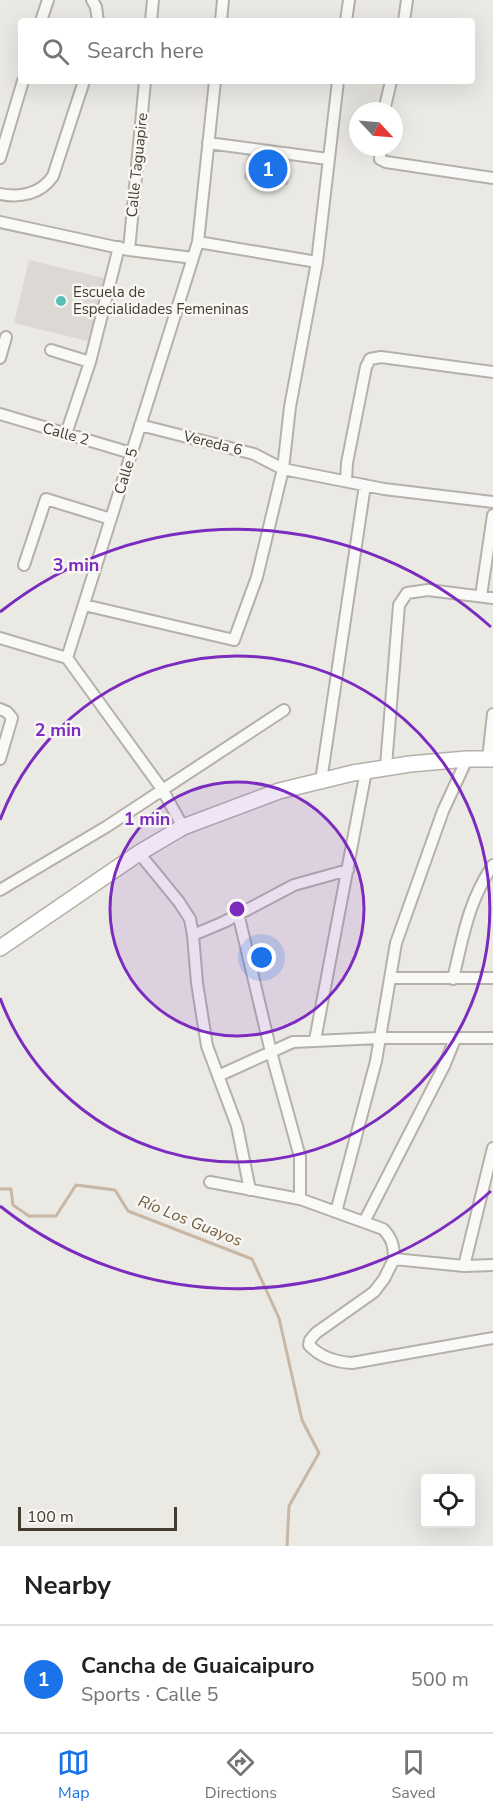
<!DOCTYPE html>
<html lang="en">
<head>
<meta charset="utf-8">
<style>
	:root { --surface:#fff; --page:#f2f2f2; --text:#202124; --muted:#757577; --line:#e0e0e0; --accent:#1a73e8 }
	body { margin:0; font-family:"Nunito Sans",sans-serif; background:var(--page); color:var(--text) }
	.controls { position:absolute; right:18px; bottom:18px; display:grid; overflow:hidden; border-radius:6px; box-shadow:0 6px 24px #0002 }
	.controls button { width:54px; height:54px; display:grid; place-items:center; padding:0; border:0; border-bottom:2px solid var(--line); background:var(--surface); color:var(--text); font:30px sans-serif }
	.compass { position:absolute; left:349px; top:102px; width:54px; height:54px; border-radius:50%; background:var(--surface); box-shadow:0 6px 24px #0002; rotate:116deg }
	.scale { position:absolute; left:18px; bottom:15px; width:159px; box-sizing:border-box; padding-left:6px; border:3px solid #423b2e; border-top:0; font-size:16px; line-height:21px; white-space:nowrap; color:#423b2e; -webkit-text-stroke:4px #f8f7f4; paint-order:stroke }
	.you { position:absolute; left:262px; top:958px; width:21px; height:21px; margin:-15px; border:4px solid #fff; border-radius:50%; background:#1a73e8; box-shadow:0 0 0 9px #1a73e833 }
	.badge { display:grid; place-items:center; width:39px; height:39px; border-radius:50%; background:var(--accent); color:#fff; font-size:20px; font-weight:700 }
	.pin { position:absolute; translate:-50% -50%; border:3px solid #fff; box-shadow:0 2px 6px #0006 }
	.list { margin:0; padding:0; list-style:none }
	h2 { display:flex; justify-content:space-between; align-items:center; height:78px; margin:0; padding:0 24px; font-size:26px }
	h2 small { font-size:20px; font-weight:400; color:var(--muted) }
	.list li { display:grid; grid-template-columns:39px 1fr auto; gap:18px; align-items:center; box-sizing:border-box; height:108px; padding:0 24px; border-top:2px solid var(--line) }
	.list b { display:block; font-size:22px; white-space:nowrap }
	.list p { margin:0; font-size:20px; white-space:nowrap; color:var(--muted) }
	.list em { font-size:20px; font-style:normal; color:var(--muted) }
	.icon { flex:none; width:33px; height:33px; fill:none; stroke:currentColor; stroke-width:2; stroke-linecap:round; stroke-linejoin:round }
	.map { position:relative; flex:none; width:493px; height:1546px; overflow:hidden }
	.search { position:absolute; background:var(--surface); box-shadow:0 6px 24px #0002; left:18px; right:18px; top:18px; height:66px; display:flex; align-items:center; gap:15px; box-sizing:border-box; padding:0 21px; border-radius:6px; color:var(--muted); font-size:22px }
	.sheet { height:186px; background:var(--surface) }
	nav { display:flex; justify-content:space-around; align-items:center; box-sizing:border-box; height:84px; border-top:2px solid var(--line); background:var(--surface); font-size:16px; color:var(--muted) }
	nav a { display:grid; justify-items:center; gap:3px }
	nav .on { color:var(--accent) }
	.map>svg:first-child { display:block }
	.built { fill:#dcd8d3 }
	.green { fill:#d1c6d4 }
	.lines { fill:none; stroke-linecap:round; stroke-linejoin:round }
	.stream { stroke:#c7b7a4; stroke-width:3 }
	.minor-casing { stroke:#b5b1aa; stroke-width:14 }
	.secondary-casing { stroke:#b5b1aa; stroke-width:18 }
	.minor { stroke:#f9f9f7; stroke-width:10 }
	.secondary { stroke:#fff; stroke-width:15 }
	.ring { fill:none; stroke:#7b2cbf; stroke-width:3 }
	.poi-dot { fill:#58c1b6; stroke:#f8f7f4; stroke-width:2 }
	.labels { text-anchor:middle; dominant-baseline:central; stroke-width:5; stroke-linejoin:round; paint-order:stroke }
	.street-label { font-size:15px; fill:#423b2e; stroke:#f8f7f4 }
	.poi-label { font-size:15px; fill:#423b2e; stroke:#f8f7f4; text-anchor:start }
	.water-label { font-size:16px; font-style:italic; fill:#725c3c; stroke:#f8f7f4 }
	.centre { fill:#7b2cbf; stroke:#f8f7f4; stroke-width:3 }
	.ring-label { font-size:18px; text-anchor:middle; font-weight:bold; fill:#7b2cbf; stroke:#f8f7f4; stroke-width:5; stroke-linejoin:round; paint-order:stroke }
</style>
</head>
<body>
<div class="map">
<svg width="493" height="1546" viewBox="0 0 493 1546">
	<rect width="100%" height="100%" fill="#ebe9e4"/>
	<!-- built -->
	<path class="built" d="M29,260L108,279L92,342L14,323Z"/>
	<!-- green -->
	<path class="green" d="M248,154L290,160L288,185L244,179Z"/>
	<g class="lines">
		<!-- stream -->
		<path class="stream" d="M0,1189H11L13,1205L29,1216H56L76,1185L115,1190L128,1211L252,1259L279,1318L302,1420L319,1453L289,1506L287,1546"/>
		<defs>
			<path id="minor" d="M92,0L96,7L98,21
				M41,21L48,0
				M151,21L153,0
				M221,21L223,0
				M346,21L349,0
				M404,21L407,0
				M384,111L391,81
				M208,143L328,159
				M381,147L380,159L386,162L493,178
				M0,158L23,81
				M0,194C20,198 41,194 53,176L84,81
				M0,222L129,250L193,258
				M198,242L317,262
				M129,250L145,81
				M51,350L90,362
				M0,358L6,337
				M0,414L131,453
				M140,425L254,454L283,469L384,489L493,502
				M66,434L90,362L119,247
				M346,481L347,463L366,367L370,359L381,357L493,372
				M24,565L46,499L111,519
				M481,596L493,515
				M84,605L234,640L257,577L283,469L290,407L317,262L338,81
				M0,638L67,658
				M67,658L198,242L215,81
				M67,658L162,789L183,827
				M0,709L7,712L12,718L0,759
				M488,759L493,714
				M386,766L399,605L407,593L428,590L493,598
				M321,781L365,485
				M139,853L179,902L190,919L193,935L197,983L207,1046L237,1126L250,1190
				M0,890L106,827L284,710
				M238,913L271,1052L300,1157V1199
				M193,935L224,922L294,885L348,870
				M391,978H493
				M453,979C463,937 468,902 493,865
				M315,1040L366,771
				M218,1076L293,1042L379,1038H493
				M210,1182L300,1199L383,1229C392,1238 394,1246 394,1259L464,1266L493,1265
				M336,1212L376,1061L396,943L443,811L467,759
				M364,1222L444,1066L455,1039
				M394,1259L384,1279L374,1292L316,1333L310,1340L309,1345C320,1357 336,1362 352,1363L493,1338
				M464,1266L493,1148"/>
			<path id="secondary" d="M0,948L139,853L183,827L279,791L353,773L410,764L467,759H493"/>
		</defs>
		<!-- minor casing -->
		<use href="#minor" class="minor-casing"/>
		<!-- secondary casing -->
		<use href="#secondary" class="secondary-casing"/>
		<!-- minor -->
		<use href="#minor" class="minor"/>
		<!-- secondary -->
		<use href="#secondary" class="secondary"/>
	</g>
	<!-- distance rings -->
	<circle cx="237" cy="909" r="127" fill="#7b2cbf" fill-opacity=".12"/>
	<g class="ring">
		<circle cx="237" cy="909" r="127"/>
		<path d="M0 820A253 253 0 1 1 0 998"/>
		<path d="M491 1191A380 380 0 0 1 0 1206M0 612A380 380 0 0 1 491 627"/>
	</g>
	<!-- markers -->
	<circle class="poi-dot" cx="61" cy="301" r="6"/>
	<g class="labels">
		<!-- street labels -->
		<g class="street-label">
			<text transform="translate(137 165) rotate(-84)">Calle Taguapire</text>
			<text transform="translate(66 434) rotate(16)">Calle 2</text>
			<text transform="translate(213 443) rotate(14)">Vereda 6</text>
			<text transform="translate(126 471) rotate(-73)">Calle 5</text>
		</g>
		<!-- poi labels -->
		<g class="poi-label">
			<text x="73" y="292">Escuela de<tspan x="73" dy="17">Especialidades Femeninas</tspan></text>
		</g>
		<!-- water labels -->
		<g class="water-label">
			<text transform="translate(190 1221) rotate(22)">Río Los Guayos</text>
		</g>
	</g>
	<circle cx="237" cy="909" r="9" class="centre"/>
	<g class="ring-label">
		<text x="76" y="571">3 min</text>
		<text x="58" y="736">2 min</text>
		<text x="147" y="825">1 min</text>
	</g>
</svg>
<div class="controls">
<button><svg class="icon" aria-label="locate" viewBox="0 0 24 24"><circle cx="12" cy="12" r="6"/><path d="M12 2v4M12 18v4M2 12h4M18 12h4"/></svg></button>
</div>
<svg class="compass" viewBox="-18 -18 36 36"><path d="M0-13l5 13h-10z" fill="#e53935"/><path d="M0 13l5-13h-10z" fill="#757577"/></svg>
<div class="scale">100 m</div>
<div class="you"></div>
<div class="pin badge" style="left:268px;top:169px">1</div>
<div class="search"><svg class="icon" aria-label="search" viewBox="0 0 24 24"><circle cx="10" cy="10" r="6"/><path d="M15 15l6 6"/></svg>Search here</div>
</div>
<section class="sheet">
<h2>Nearby<small></small></h2>
<ul class="list">
<li><span class="badge">1</span><div><b>Cancha de Guaicaipuro</b><p>Sports · Calle 5</p></div><em>500 m</em></li>
</ul>
</section>
<nav>
<a class="on"><svg class="icon" aria-label="map" viewBox="0 0 24 24"><path d="M3 6l6-2 6 2 6-2v14l-6 2-6-2-6 2zM9 4v14M15 6v14"/></svg>Map</a>
<a><svg class="icon" aria-label="directions" viewBox="0 0 24 24"><path d="M12 3l9 9-9 9-9-9zM9 14v-3h6M13 9l2 2-2 2"/></svg>Directions</a>
<a><svg class="icon" aria-label="saved" viewBox="0 0 24 24"><path d="M7 4h10v16l-5-4-5 4z"/></svg>Saved</a>
</nav>
</body>
</html>
